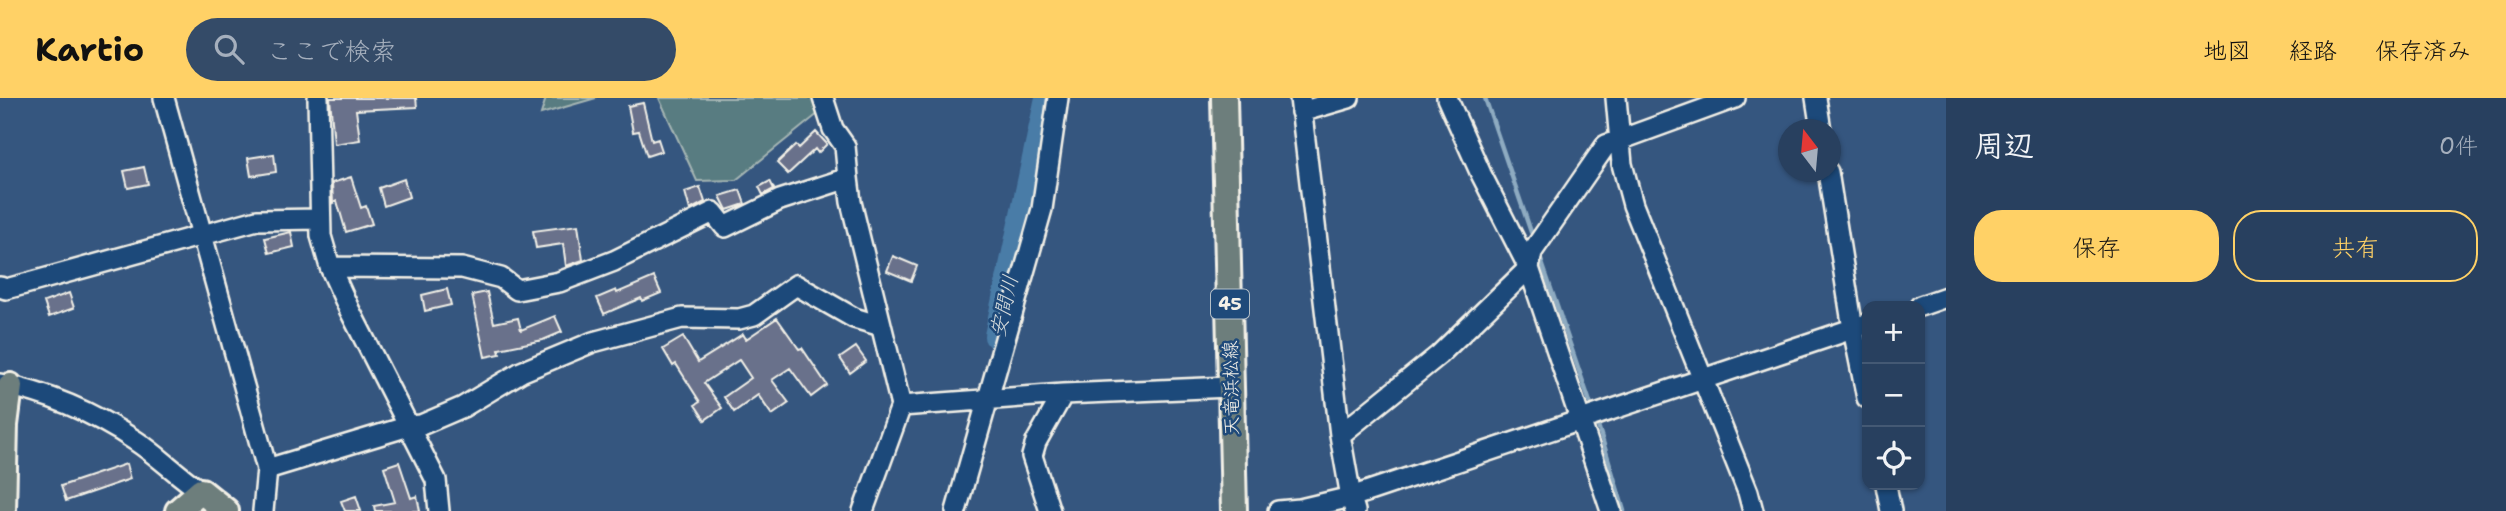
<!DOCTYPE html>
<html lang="ja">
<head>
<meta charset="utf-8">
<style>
	:root { --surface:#28405f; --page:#344b68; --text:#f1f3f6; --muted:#a5afbd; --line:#445974; --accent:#ffd166 }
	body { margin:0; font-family:"Shantell Sans","Klee One",sans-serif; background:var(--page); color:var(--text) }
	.controls { position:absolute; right:21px; bottom:21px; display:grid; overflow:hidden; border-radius:14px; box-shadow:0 2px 5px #0004 }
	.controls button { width:63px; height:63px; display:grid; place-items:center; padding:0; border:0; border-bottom:2px solid var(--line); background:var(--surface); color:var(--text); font:35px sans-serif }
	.compass { position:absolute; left:1778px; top:21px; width:63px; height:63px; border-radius:50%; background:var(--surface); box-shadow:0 2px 5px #0004; rotate:344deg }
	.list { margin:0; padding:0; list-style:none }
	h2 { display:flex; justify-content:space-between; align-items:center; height:91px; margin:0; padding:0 28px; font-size:30px }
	h2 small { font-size:23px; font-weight:400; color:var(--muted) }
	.actions { display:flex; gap:14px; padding:21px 28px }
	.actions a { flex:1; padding:16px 0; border:2px solid var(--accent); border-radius:28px; text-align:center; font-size:24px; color:var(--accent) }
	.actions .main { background:var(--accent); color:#111 }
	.icon { flex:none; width:38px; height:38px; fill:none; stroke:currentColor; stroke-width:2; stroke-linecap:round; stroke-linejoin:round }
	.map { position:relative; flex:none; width:1946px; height:413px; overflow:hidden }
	header { display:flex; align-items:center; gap:42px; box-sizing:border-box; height:98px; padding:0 35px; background:var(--accent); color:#111 }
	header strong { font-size:33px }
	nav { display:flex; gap:38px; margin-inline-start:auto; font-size:24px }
	.search { width:490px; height:63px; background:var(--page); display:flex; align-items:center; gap:18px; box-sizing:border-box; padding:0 24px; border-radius:38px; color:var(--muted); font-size:26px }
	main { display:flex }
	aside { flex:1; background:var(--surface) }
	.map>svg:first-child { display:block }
	.green { fill:#587c81; stroke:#a6b6b4; stroke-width:2 }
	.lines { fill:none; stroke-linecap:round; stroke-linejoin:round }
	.stream { stroke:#8eabc1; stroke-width:4.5 }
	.river { stroke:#4a7ca7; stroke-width:26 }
	.building { fill:#69718b; stroke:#f4f1e8; stroke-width:2 }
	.minor-casing { stroke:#f4f1e8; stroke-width:24 }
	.major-casing { stroke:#f4f1e8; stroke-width:30 }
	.minor { stroke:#1f4a7a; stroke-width:19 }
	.major { stroke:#6d7e7c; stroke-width:24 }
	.labels { text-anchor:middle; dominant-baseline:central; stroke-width:5; stroke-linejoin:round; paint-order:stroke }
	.shield { fill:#1f4a7a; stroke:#b4bfc7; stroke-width:2 }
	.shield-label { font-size:18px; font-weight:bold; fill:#f4f1e8 }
	.street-label { font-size:19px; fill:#f4f1e8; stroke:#1f4a7a }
	.water-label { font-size:21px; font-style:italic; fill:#dadfde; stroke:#1f4a7a }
</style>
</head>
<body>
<header>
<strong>Kartio</strong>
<div class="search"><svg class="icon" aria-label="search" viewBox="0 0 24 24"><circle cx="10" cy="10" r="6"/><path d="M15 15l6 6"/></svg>ここで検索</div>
<nav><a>地図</a><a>経路</a><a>保存済み</a></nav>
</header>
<main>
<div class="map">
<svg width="1946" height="413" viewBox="0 0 1946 413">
	<rect width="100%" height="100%" fill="#35567f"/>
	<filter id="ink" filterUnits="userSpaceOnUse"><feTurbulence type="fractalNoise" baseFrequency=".0143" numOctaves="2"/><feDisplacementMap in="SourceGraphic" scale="14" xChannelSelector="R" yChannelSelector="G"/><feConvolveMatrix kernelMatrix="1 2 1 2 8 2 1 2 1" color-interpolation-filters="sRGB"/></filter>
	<g filter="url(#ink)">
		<!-- green -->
		<path class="green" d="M546,0H596L541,16Z
			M659,0H814L819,15L736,82L697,83Z"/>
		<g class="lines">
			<!-- stream -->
			<path class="stream" d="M1485,0L1531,134
				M1541,162L1593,313
				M1596,321L1624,413"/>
			<!-- river -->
			<path class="river" d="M997,238L1048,0"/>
		</g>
		<!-- building -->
		<path class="building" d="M330,0H416L417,9L356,12L360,42L334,46Z
			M643,5L652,43L658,41L662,53L647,58L639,33L633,34L628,8Z
			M816,34L827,46L818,55L815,51L788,76L777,65L796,47L799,50Z
			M274,56L276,74L251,78L248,60Z
			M144,69L148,86L128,90L124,73Z
			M351,79L361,110L366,108L372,126L346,134L337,103L333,105L332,85Z
			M404,81L409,99L384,108L379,90Z
			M770,83L774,91L763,97L759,89Z
			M700,89L705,104L690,112L685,94Z
			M740,92L745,106L727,112L720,98Z
			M578,127L583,162L566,168L563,146L536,150L533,133Z
			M291,134L294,149L269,155L265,140Z
			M893,158L917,168L911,183L887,173Z
			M654,179L661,195L642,203L641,200L604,216L597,200L616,192L617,195Z
			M447,191L451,207L425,213L422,197Z
			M487,194L494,225L518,220L521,232L555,218L562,234L543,242L499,251L500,256L485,259L472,197Z
			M69,195L74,210L49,219L44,204Z
			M777,220L799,251L802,250L827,287L811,299L790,270L772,282L789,305L772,317L758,297L734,314L724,299L751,280L739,262L704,285L722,310L705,322L695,307L700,304L676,266L673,268L663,251L683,239L698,264L743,236L746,241Z
			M856,249L866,263L850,275L840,260Z
			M399,364L411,400L417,398L420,413H375L374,408L395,404L384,369Z
			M126,366L130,381L66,403L61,388Z
			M356,398L361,413H345L341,403Z"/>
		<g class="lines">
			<defs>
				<path id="minor" d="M164,0L267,371L263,413
					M318,0L321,138L330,169L349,211L436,382L439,413
					M823,0L833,31L845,48L848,80
					M1300,0L1340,337L1351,399L1355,413
					M1447,0L1481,76L1529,170L1611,413
					M1616,0L1622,66L1633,107L1748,394L1753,413
					M1816,0L1821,32
					M1301,14L1349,0
					M1828,74L1853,231L1867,300
					M330,169L462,170L501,180L517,192L559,184L614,163L713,114L725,129L780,102L848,80L851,104L901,308L863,413
					M0,189L6,191L25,186L257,122L320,121
					M1920,208L1946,199
					M0,286C49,295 94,315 136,343C159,358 178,378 201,393
					M901,308L1063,296L1230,289
					M1340,337L1439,257L1529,170L1532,154L1606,47L1735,0
					M267,371L409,328L421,327L463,309L521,274L593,244L682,220L739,221L754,217L796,187L854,220L881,228
					M1886,387L1891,413
					M956,413L1042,111L1058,0
					M1050,413L1032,358L1036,344L1063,296
					M1278,413L1300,411L1351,399L1867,226"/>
				<path id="major" d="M1224,0L1234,413
					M3,413L5,327L10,288
					M178,413L201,393L226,413"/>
			</defs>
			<!-- minor casing -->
			<use href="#minor" class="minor-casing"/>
			<!-- major casing -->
			<use href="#major" class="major-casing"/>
			<!-- minor -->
			<use href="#minor" class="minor"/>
			<!-- major -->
			<use href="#major" class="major"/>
		</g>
	</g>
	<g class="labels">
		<!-- shield labels -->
		<rect class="shield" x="1211" y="191.5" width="38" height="29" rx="5"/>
		<g class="shield-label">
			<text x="1230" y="206">45</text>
		</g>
		<!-- street labels -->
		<g class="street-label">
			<text transform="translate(1231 290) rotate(-91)">天竜浜松線</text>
		</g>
		<!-- water labels -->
		<g class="water-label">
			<text transform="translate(1004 208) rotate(-77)">安間川</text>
		</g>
	</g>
</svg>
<div class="controls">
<button>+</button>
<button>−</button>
<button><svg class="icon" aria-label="locate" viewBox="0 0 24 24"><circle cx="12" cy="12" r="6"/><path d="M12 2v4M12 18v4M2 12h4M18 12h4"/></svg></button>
</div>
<svg class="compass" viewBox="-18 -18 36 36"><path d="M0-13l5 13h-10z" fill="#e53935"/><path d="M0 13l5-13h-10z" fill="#a5afbd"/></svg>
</div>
<aside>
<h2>周辺<small>0件</small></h2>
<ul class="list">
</ul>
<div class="actions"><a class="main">保存</a><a>共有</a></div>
</aside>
</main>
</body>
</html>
